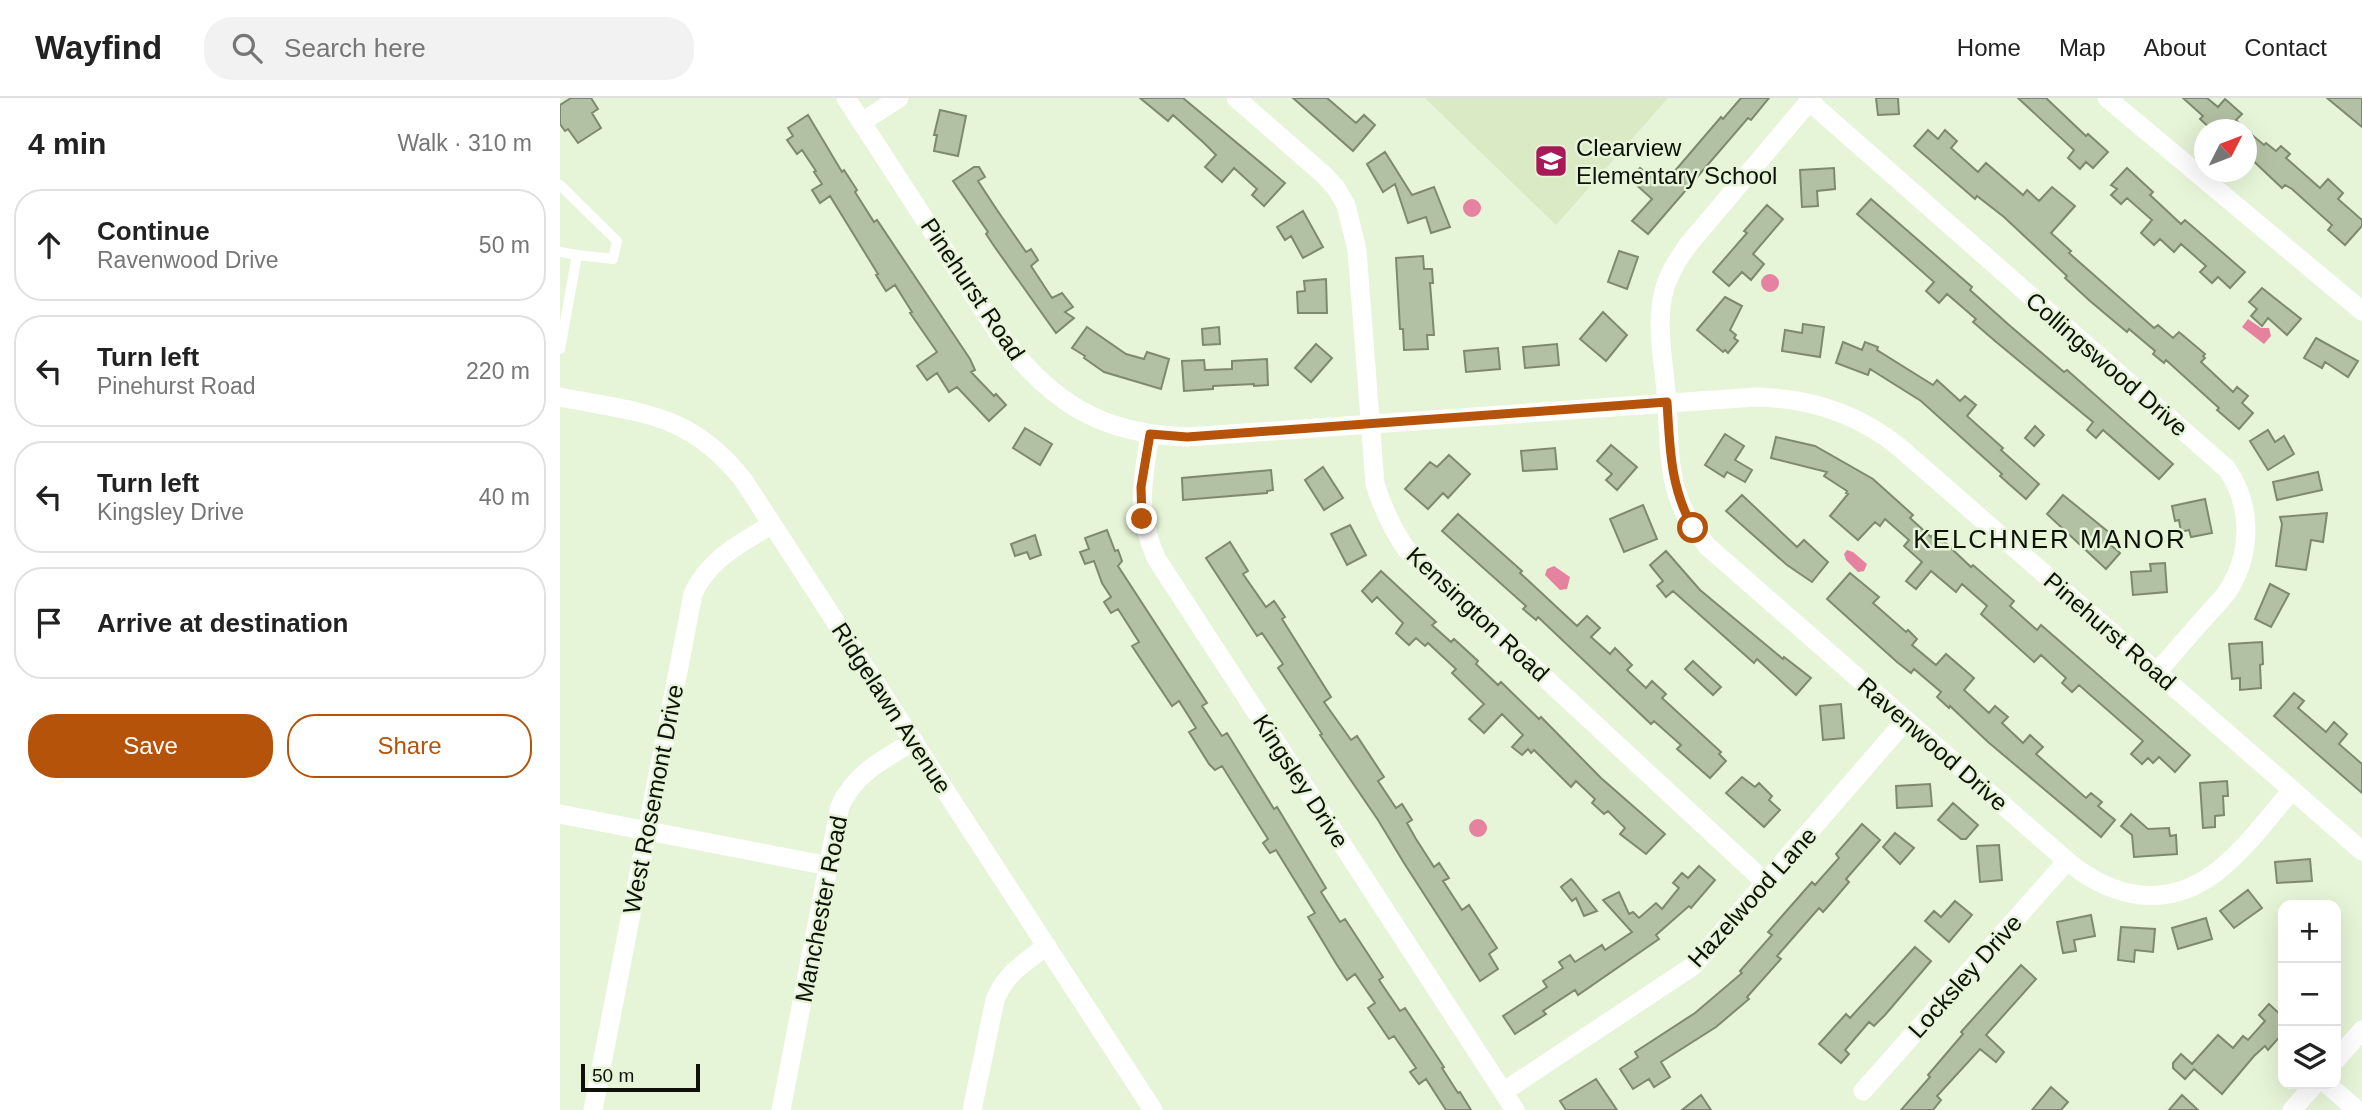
<!DOCTYPE html>
<html lang="en">
<head>
<meta charset="utf-8">
<style>
	:root { --surface:#fff; --page:#f2f2f2; --text:#222; --muted:#767676; --line:#e0e0e0; --accent:#b45309 }
	body { margin:0; font-family:Arial,sans-serif; background:var(--page); color:var(--text) }
	.controls { position:absolute; right:21px; bottom:21px; display:grid; overflow:hidden; border-radius:14px; box-shadow:0 7px 28px #0002 }
	.controls button { width:63px; height:63px; display:grid; place-items:center; padding:0; border:0; border-bottom:2px solid var(--line); background:var(--surface); color:var(--text); font:35px sans-serif }
	.compass { position:absolute; left:1634px; top:21px; width:63px; height:63px; border-radius:50%; background:var(--surface); box-shadow:0 7px 28px #0002; rotate:48deg }
	.scale { position:absolute; left:21px; bottom:18px; width:119px; box-sizing:border-box; padding-left:7px; border:4px solid #0d1108; border-top:0; font-size:19px; line-height:24px; white-space:nowrap; color:#0d1108; -webkit-text-stroke:5px #e6f4d7; paint-order:stroke }
	.stop { position:absolute; width:21px; height:21px; margin:-16px; border:5px solid #b45309; border-radius:50%; background:#fff }
	.stop.end { background:#b45309; border-color:#fff; box-shadow:0 2px 7px #0008 }
	.list { margin:0; padding:0; list-style:none }
	h2 { display:flex; justify-content:space-between; align-items:center; height:91px; margin:0; padding:0 28px; font-size:30px }
	h2 small { font-size:23px; font-weight:400; color:var(--muted) }
	.list li { display:grid; grid-template-columns:46px 1fr auto; gap:21px; align-items:center; box-sizing:border-box; height:112px; margin:0 14px 14px; padding:0 14px; border:2px solid var(--line); border-radius:28px }
	.list b { display:block; font-size:26px; white-space:nowrap }
	.list p { margin:0; font-size:23px; white-space:nowrap; color:var(--muted) }
	.list em { font-size:23px; font-style:normal; color:var(--muted) }
	.actions { display:flex; gap:14px; padding:21px 28px }
	.actions a { flex:1; padding:16px 0; border:2px solid var(--accent); border-radius:28px; text-align:center; font-size:24px; color:var(--accent) }
	.actions .main { background:var(--accent); color:#fff }
	.icon { flex:none; width:38px; height:38px; fill:none; stroke:currentColor; stroke-width:2; stroke-linecap:round; stroke-linejoin:round }
	.map { position:relative; flex:none; width:1802px; height:1012px; overflow:hidden }
	header { display:flex; align-items:center; gap:42px; box-sizing:border-box; height:98px; padding:0 35px; background:var(--surface); border-bottom:2px solid var(--line) }
	header strong { font-size:33px }
	nav { display:flex; gap:38px; margin-inline-start:auto; font-size:24px }
	.search { width:490px; height:63px; background:var(--page); display:flex; align-items:center; gap:18px; box-sizing:border-box; padding:0 24px; border-radius:28px; color:var(--muted); font-size:26px }
	main { display:flex }
	aside { flex:1; background:var(--surface) }
	.map>svg:first-child { display:block }
	.built { fill:#d9eac5 }
	.water { fill:#e582a0 }
	.building { fill:#b2c0a3; stroke:#7d8a6f; stroke-width:2 }
	.lines { fill:none; stroke-linecap:round; stroke-linejoin:round }
	.lane { stroke:#fff; stroke-width:10 }
	.street { stroke:#fff; stroke-width:19 }
	.route { stroke:#b45309; stroke-width:9 }
	.labels { text-anchor:middle; dominant-baseline:central; stroke-width:5; stroke-linejoin:round; paint-order:stroke }
	.poi-label { font-size:24px; fill:#0d1108; stroke:#e6f4d7; text-anchor:start }
	.street-label { font-size:24px; fill:#0d1108; stroke:#e6f4d7 }
	.neighbourhood-label { font-size:26px; letter-spacing:2px; fill:#0d1108; stroke:#e6f4d7 }
</style>
</head>
<body>
<header>
<strong>Wayfind</strong>
<div class="search"><svg class="icon" aria-label="search" viewBox="0 0 24 24"><circle cx="10" cy="10" r="6"/><path d="M15 15l6 6"/></svg>Search here</div>
<nav><a>Home</a><a>Map</a><a>About</a><a>Contact</a></nav>
</header>
<main>
<aside>
<h2>4 min<small>Walk · 310 m</small></h2>
<ul class="list">
<li><svg class="icon" aria-label="ahead" viewBox="0 0 24 24"><path d="M12 20V5M6 11l6-6 6 6"/></svg><div><b>Continue</b><p>Ravenwood Drive</p></div><em>50 m</em></li>
<li><svg class="icon" aria-label="left" viewBox="0 0 24 24"><path d="M17 20v-9H6M10 6l-5 5 5 5"/></svg><div><b>Turn left</b><p>Pinehurst Road</p></div><em>220 m</em></li>
<li><svg class="icon" aria-label="left" viewBox="0 0 24 24"><path d="M17 20v-9H6M10 6l-5 5 5 5"/></svg><div><b>Turn left</b><p>Kingsley Drive</p></div><em>40 m</em></li>
<li><svg class="icon" aria-label="arrive" viewBox="0 0 24 24"><path d="M6 21V4h12l-3 4 3 4H6"/></svg><div><b>Arrive at destination</b></div></li>
</ul>
<div class="actions"><a class="main">Save</a><a>Share</a></div>
</aside>
<div class="map">
<svg width="1802" height="1012" viewBox="0 0 1802 1012">
	<rect width="100%" height="100%" fill="#e6f4d7"/>
	<!-- built -->
	<path class="built" d="M865,0H1108L996,127Z"/>
	<!-- water -->
	<path class="water" d="M903 110a9 9 0 1 1 18 0a9 9 0 1 1-18 0Z
		M1201 185a9 9 0 1 1 18 0a9 9 0 1 1-18 0Z
		M1688,221L1701,230H1709L1711,238L1704,246L1682,229Z
		M1287,452L1293,454L1307,466L1304,473L1298,474L1286,462L1284,456Z
		M994,468L1010,479L1007,491L1000,492L985,477L987,471Z
		M909 730a9 9 0 1 1 18 0a9 9 0 1 1-18 0Z"/>
	<!-- building -->
	<path class="building" d="M11,0H31L38,11L32,15L41,30L18,45L8,31L5,33L0,26V7Z
		M580,0H623L725,85L704,108L692,97L697,91L674,70L662,84L645,69L656,57L644,45L613,17L608,23Z
		M733,0H767L796,25L804,17L815,27L793,53Z
		M1181,0H1209L1191,22L1188,20L1088,136L1072,123L1092,101L1070,81L1080,70L1102,88L1161,19L1163,21Z
		M1316,0H1338L1339,16L1318,17Z
		M1458,0H1486L1526,38L1528,36L1548,54L1533,70L1526,64L1520,71L1508,60L1514,52Z
		M1623,0H1647L1658,9L1665,1L1682,16L1676,22L1686,32H1652L1640,21L1643,18Z
		M1767,0H1802V29Z
		M380,12L406,18L398,58L374,53L377,37H374Z
		M248,17L282,74L284,72L297,92L295,94L314,124L317,122L410,261L415,272L411,274L434,298L436,296L446,307L429,323L397,289L389,294L377,275L367,282L357,268L377,254L350,215L352,214L335,187L326,193L316,177L318,176L270,98L260,105L252,92L262,86L254,74L256,73L242,52L237,56L227,42L233,38L228,30Z
		M1368,32L1378,41L1385,32L1397,43L1391,50L1418,74L1426,65L1463,97L1467,92L1479,103L1492,89L1515,108L1491,135L1511,153L1509,155L1594,230L1598,227L1613,240L1619,234L1645,256L1643,258L1645,260L1641,264L1673,294L1677,289L1688,298L1682,305L1693,315L1679,331L1657,312L1659,310L1606,262L1604,265L1593,256L1595,253L1569,231L1567,234L1530,203L1505,180L1507,178L1444,119L1417,98L1415,101L1354,48Z
		M1686,32L1704,47L1706,45L1716,53L1721,48L1730,56L1726,60L1760,90L1768,81L1783,95L1778,101L1802,122V128L1785,147L1768,132L1772,127L1732,91L1725,87L1722,90L1686,56Z
		M825,54L852,97L874,89L890,129L871,135L866,119L848,125L835,86L823,94L807,66Z
		M414,69H419L425,79L418,83L437,112L466,154L471,151L478,162L471,168L492,200L502,195L513,209L505,214L514,220L496,235L434,148L426,136L428,134L393,83Z
		M1274,70L1275,91L1257,93L1258,108L1242,109L1240,72Z
		M1567,70L1593,94L1590,97L1621,126L1625,122L1685,174L1670,190L1658,179L1652,185L1640,174L1646,168L1621,146L1614,154L1600,141L1594,147L1581,135L1592,122L1567,100L1561,106L1551,97L1557,91L1551,87Z
		M1311,101L1412,189L1410,192L1449,227L1504,274L1507,272L1613,366L1599,381L1543,332L1536,340L1527,332L1533,324L1435,243L1413,224L1416,221L1387,196L1379,205L1366,193L1374,184L1297,116Z
		M1207,107L1223,121L1193,156L1204,166L1191,182L1182,174L1169,188L1153,174L1187,135L1184,133Z
		M743,113L763,149L743,160L731,138L725,142L717,129Z
		M1059,153L1078,159L1067,191L1048,184Z
		M863,158L864,171H872L873,185H870L874,237H867L868,251L844,252L843,231H840L836,160Z
		M766,181L767,215H738L737,194L745,193L744,183Z
		M1702,190L1741,221L1727,237L1708,220L1702,228L1691,218L1697,211L1689,204Z
		M1165,199L1182,208L1170,232L1176,237L1174,240L1178,243L1168,255L1165,252L1163,254L1137,232Z
		M1043,214L1067,237L1046,263L1020,241Z
		M1243,226L1264,229L1260,259L1222,253L1225,232L1242,235Z
		M527,229L566,256L584,261L587,254L609,261L601,291L544,274L524,260L525,258L512,250Z
		M659,229L660,246L643,247L642,231Z
		M1756,240L1798,263L1788,279L1765,264L1762,270L1744,260Z
		M1283,244L1302,252L1305,244L1318,249L1317,252L1373,287L1377,282L1400,303L1405,298L1416,307L1407,318L1443,350L1441,352L1479,386L1466,401L1440,378L1442,376L1361,303L1310,271L1308,277L1276,265Z
		M756,246L772,260L751,284L735,270Z
		M997,246L999,267L965,270L963,249Z
		M938,250L940,271L906,274L904,253Z
		M707,261L708,287L694,288V286L653,288V291L624,293L622,263L644,262L645,272L672,271V263Z
		M1475,328L1484,337L1474,348L1465,340Z
		M465,330L492,346L480,367L453,350Z
		M1708,332L1715,344L1724,338L1734,356L1708,372L1690,343Z
		M1165,336L1184,348L1175,362L1192,372L1185,384L1167,374L1164,379L1145,367Z
		M1216,339L1255,348L1313,381L1353,417L1350,420L1371,439L1375,435L1411,469L1413,467L1454,503L1450,508L1477,532L1481,527L1630,657L1615,674L1599,659L1593,665L1588,660L1582,666L1571,656L1583,643L1519,587L1512,594L1502,585L1506,580L1481,557L1474,564L1421,516L1427,508L1402,486L1396,494L1371,473L1356,491L1346,483L1362,464L1344,448L1349,442L1325,421L1320,428L1315,424L1298,442L1270,418L1288,396L1286,395L1287,393L1264,378L1267,374L1211,360Z
		M1051,347L1077,369L1057,392L1046,382L1052,376L1037,363Z
		M995,350L997,371L963,373L961,353Z
		M889,357L910,376L888,400L883,395L868,411L845,391L870,364L877,369Z
		M763,369L783,400L764,412L745,382Z
		M711,372L713,392L707,393V395L623,402L622,380Z
		M1758,374L1762,392L1717,402L1713,384Z
		M1182,397L1237,449L1244,442L1268,464L1252,484L1227,467L1166,413Z
		M1503,397L1551,436L1545,442L1560,455L1546,471L1487,416Z
		M1645,401L1652,435L1631,439L1629,432L1621,434L1619,422L1615,423L1612,408Z
		M1083,407L1097,441L1064,454L1050,421Z
		M1767,415L1763,444L1751,442L1746,472L1716,468L1722,426L1720,419Z
		M898,416L962,473L960,475L1017,528L1027,518L1040,530L1031,539L1050,556L1055,550L1072,567L1067,572L1086,590L1092,583L1106,596L1102,600L1161,654L1159,656L1166,663L1150,680L1117,651L1121,647L1094,623L1091,626L978,519L976,522L963,511L966,508L882,433Z
		M790,427L806,457L787,467L771,436Z
		M547,432L555,453L558,452L562,463L558,468L647,605L642,608L662,638L667,635L714,711L717,709L766,790L761,794L780,824L785,821L823,879L819,882L840,913L845,910L884,969L882,970L898,995L900,994L911,1012H886L866,981L859,986L850,974L856,970L834,938L829,941L808,910L815,905L795,876L787,882L777,867L748,819L755,815L716,752L710,755L703,745L708,741L662,668L655,672L649,666L629,634L636,630L619,603L612,608L572,548L579,544L558,511L551,515L544,504L551,499L542,485L534,463L525,466L520,454L529,451L525,440Z
		M475,437L481,457L470,461L467,454L455,458L451,446Z
		M670,444L688,473L683,476L706,509L714,503L725,519L722,521L771,599L764,604L791,642L797,638L824,679L818,683L836,710L842,706L852,722L847,725L856,741L874,769L879,765L889,780L883,783L902,812L909,807L937,850L929,856L938,871L920,883L844,765L818,722L760,637L762,636L718,570L723,566L702,535L697,538L646,460Z
		M1106,453L1140,492L1223,561L1224,559L1251,580L1236,597L1197,561L1194,565L1113,493L1106,499L1097,488L1103,483L1090,467Z
		M1605,465L1607,494L1573,497L1571,474L1591,473L1590,466Z
		M821,473L876,524L872,527L891,544L894,541L918,563L916,566L938,587L941,584L979,621L981,619L1041,680L1105,736L1086,756L1060,736L1065,730L1048,713L1044,716L1032,705L1035,701L1016,683L1011,689L974,652L971,655L968,651L962,657L952,649L963,637L942,616L924,635L909,621L924,606L892,575L896,571L868,545L865,548L856,540L849,547L836,535L843,525L817,499L812,504L802,493Z
		M1290,475L1319,499L1313,505L1346,534L1348,532L1357,541L1352,547L1376,567L1386,556L1414,580L1404,592L1429,615L1435,608L1448,619L1442,625L1463,645L1470,637L1483,649L1476,656L1526,700L1531,695L1542,704L1538,708L1555,722L1541,739L1428,644L1390,608L1389,610L1377,599L1381,594L1354,571L1351,575L1337,564L1267,501Z
		M1710,486L1729,496L1711,529L1695,521Z
		M1702,544L1703,566L1700,567L1701,590L1680,592V580L1672,581L1669,546Z
		M1133,563L1161,589L1153,597L1125,571Z
		M1734,595L1744,603L1738,610L1766,634L1774,624L1787,636L1779,646L1802,666V695L1714,618Z
		M1281,606L1284,640L1263,642L1260,608Z
		M1182,679L1195,689L1199,685L1212,698L1209,702L1220,712L1204,729L1166,695Z
		M1667,683L1668,698H1663L1664,717L1655,718V729L1643,730L1640,685Z
		M1370,686L1372,708L1337,710L1336,688Z
		M1393,705L1418,727L1406,741H1401L1378,722Z
		M1571,716L1588,731L1609,730L1610,738L1616,737L1617,756L1574,759L1572,737L1561,728Z
		M1302,726L1320,742L1286,781L1289,784L1271,805L1263,814L1259,810L1217,858L1221,861L1187,899L1189,901L1156,929L1101,964L1110,979L1094,989L1089,981L1073,991L1060,971L1078,959L1075,954L1135,915L1182,875L1180,873L1212,837L1208,834L1252,784L1255,787L1279,760L1276,756Z
		M1335,735L1354,750L1340,766L1323,749Z
		M1439,747L1442,782L1420,784L1417,748Z
		M1750,761L1752,783L1717,785L1715,764Z
		M1139,768L1155,782L1131,810L1129,808L1096,837L1099,841L1018,897L1015,892L983,913L986,916L955,936L943,918L987,889L983,883L1003,870L999,864L1010,857L1015,864L1042,847L1045,852L1072,834L1043,802L1059,794L1069,816L1073,814L1079,820L1096,805L1102,811L1119,790L1113,785L1122,775L1128,780Z
		M1011,781L1013,783L1037,813L1024,818L1016,800L1012,803L1001,789Z
		M1688,792L1702,810L1674,830L1660,813Z
		M1395,803L1412,817L1389,844L1365,823L1374,813L1381,819Z
		M1531,817L1535,838L1514,842L1516,853L1503,855L1497,824Z
		M1646,820L1652,841L1618,851L1612,830Z
		M1561,829L1595,831L1593,854L1575,852L1574,864L1558,862Z
		M1355,849L1371,863L1325,917L1314,928L1309,924L1285,952L1289,956L1281,965L1259,946L1286,916L1290,920Z
		M1461,867L1476,881L1426,937L1444,954L1436,964L1420,951L1377,998L1381,1002L1373,1012H1341L1370,979L1368,977L1403,936L1401,934L1410,924Z
		M1709,906L1723,919V935L1708,952L1705,948L1694,958L1662,996L1634,971L1625,981L1613,970V965L1621,956L1632,966L1658,937L1673,950L1683,938L1688,942L1705,923L1699,917Z
		M1036,981L1057,1012H1006L1000,1003Z
		M1491,989L1508,1004L1501,1012H1472Z
		M1141,997L1151,1012H1122Z
		M1622,997L1638,1012H1609Z"/>
	<g class="lines">
		<!-- lane -->
		<path class="lane" d="M0,87L57,143L53,161L17,157
			M0,154L17,157L0,251"/>
		<!-- street -->
		<path class="street" d="M286,0L437,233C488,302 538,336 627,339L1196,299C1250,300 1297,315 1339,349L1802,753
			M676,0L764,77L776,90L786,107L797,152L815,386C823,411 832,431 847,452L1206,785
			M1252,0L1128,147C1119,160 1110,173 1105,189C1094,226 1105,269 1107,306C1109,334 1108,365 1116,392C1122,414 1133,430 1147,448L1507,763C1552,800 1605,812 1655,775C1684,753 1708,720 1732,692
			M1547,0L1802,213
			M1249,3L1667,371C1691,406 1692,451 1671,488C1665,499 1655,508 1647,517C1630,536 1614,555 1597,574
			M302,24L339,0
			M0,299C80,315 130,314 184,383L593,1012
			M590,336C582,384 576,414 596,460L955,1012
			M0,716L269,768
			M1776,962L1802,932
			M1767,986L1797,1012
			M1303,993L1507,763
			M943,994L1133,868L1346,622
			M33,1012L133,496C149,460 181,446 212,426
			M221,1012L280,708C296,674 323,662 354,643
			M412,1012L435,902C445,876 465,864 487,848
			M1732,1012L1755,986"/>
	</g>
	<g class="lines">
		<!-- route -->
		<path class="route" d="M582,421L581,389L590,336L627,339L1107,304C1110,350 1110,389 1133,430"/>
	</g>
	<!-- icons -->
	<defs>
		<symbol id="school-square" viewBox="-11 -11 22 22"><rect x="-9" y="-9" width="18" height="18" rx="4" fill="#a81958" stroke="#e6f4d7"/><path d="M0-5L7-2L0 1L-7-2ZM-4 1L0 2.5L4 1V4Q0 6-4 4Z" fill="#fff"/></symbol>
	</defs>
	<g fill-rule="evenodd">
		<use href="#school-square" x="972" y="44" width="38" height="38"/>
	</g>
	<g class="labels">
		<!-- poi labels -->
		<g class="poi-label">
			<text x="1016" y="49">Clearview<tspan x="1016" dy="28">Elementary School</tspan></text>
		</g>
		<!-- street labels -->
		<g class="street-label">
			<text transform="translate(413 191) rotate(56)">Pinehurst Road</text>
			<text transform="translate(1547 266) rotate(41)">Collingswood Drive</text>
			<text transform="translate(918 516) rotate(43)">Kensington Road</text>
			<text transform="translate(1550 533) rotate(41)">Pinehurst Road</text>
			<text transform="translate(332 610) rotate(57)">Ridgelawn Avenue</text>
			<text transform="translate(1373 646) rotate(41)">Ravenwood Drive</text>
			<text transform="translate(741 683) rotate(57)">Kingsley Drive</text>
			<text transform="translate(93 701) rotate(-79)">West Rosemont Drive</text>
			<text transform="translate(1192 799) rotate(-48)">Hazelwood Lane</text>
			<text transform="translate(261 811) rotate(-79)">Manchester Road</text>
			<text transform="translate(1405 878) rotate(-48)">Locksley Drive</text>
		</g>
		<!-- neighbourhood labels -->
		<g class="neighbourhood-label">
			<text x="1490" y="441">KELCHNER MANOR</text>
		</g>
	</g>
</svg>
<div class="controls">
<button>+</button>
<button>−</button>
<button><svg class="icon" aria-label="layers" viewBox="0 0 24 24"><path d="M12 4l9 5-9 5-9-5zM3 14l9 5 9-5"/></svg></button>
</div>
<svg class="compass" viewBox="-18 -18 36 36"><path d="M0-13l5 13h-10z" fill="#e53935"/><path d="M0 13l5-13h-10z" fill="#767676"/></svg>
<div class="scale">50 m</div>
<div class="stop" style="left:1133px;top:430px"></div>
<div class="stop end" style="left:582px;top:421px"></div>
</div>
</main>
</body>
</html>
